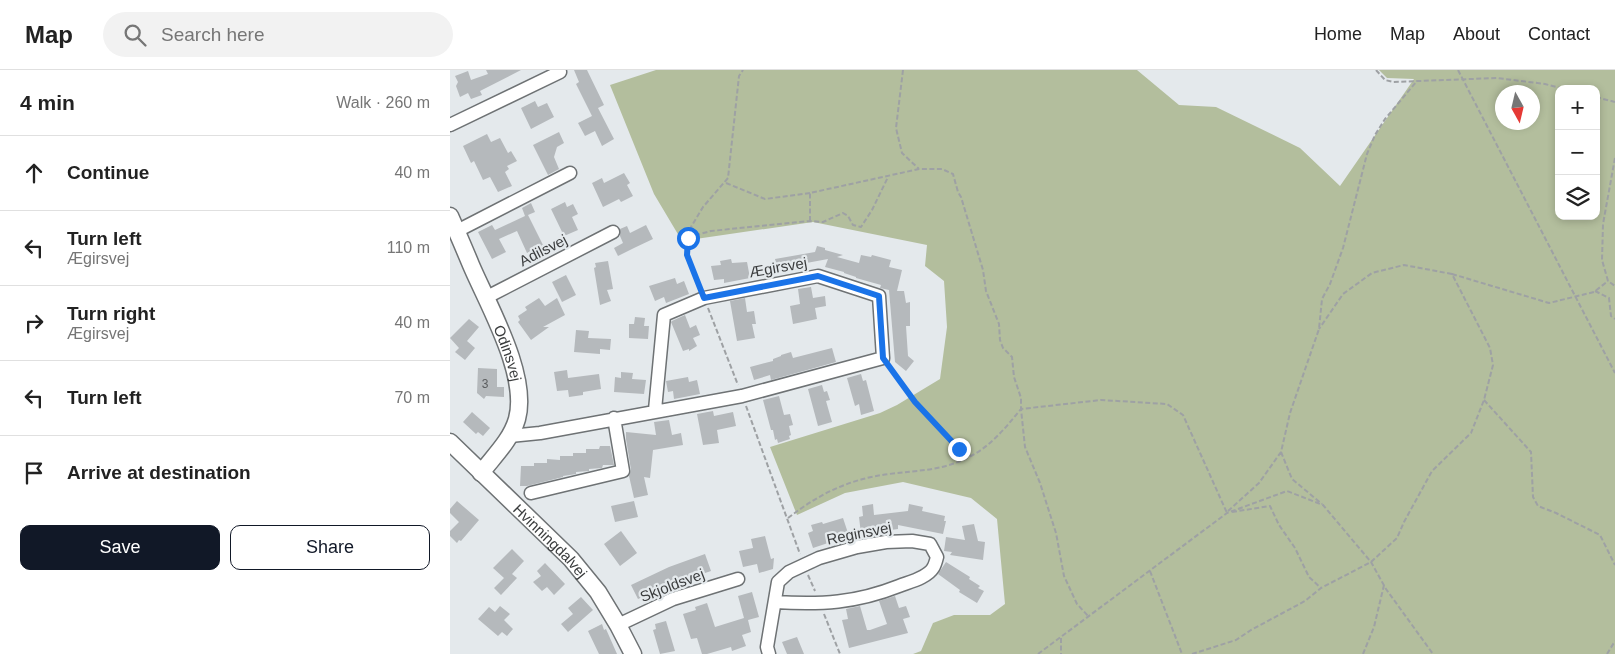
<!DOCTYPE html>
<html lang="en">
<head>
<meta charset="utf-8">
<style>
	:root { --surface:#fff; --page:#f2f2f2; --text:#222; --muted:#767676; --line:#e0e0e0; --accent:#111827 }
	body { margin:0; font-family:Helvetica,sans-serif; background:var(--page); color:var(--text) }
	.controls { position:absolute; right:15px; top:15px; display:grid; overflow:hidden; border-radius:10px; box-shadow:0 2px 8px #0003 }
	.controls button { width:45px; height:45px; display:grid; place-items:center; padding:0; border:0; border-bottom:1px solid var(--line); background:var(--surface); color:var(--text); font:25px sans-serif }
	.compass { position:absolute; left:1045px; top:15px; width:45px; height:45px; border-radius:50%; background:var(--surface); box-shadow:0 2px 8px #0003; rotate:172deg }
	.stop { position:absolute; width:15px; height:15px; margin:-11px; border:4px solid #1a73e8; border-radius:50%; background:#fff }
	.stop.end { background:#1a73e8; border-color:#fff; box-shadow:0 1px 5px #0008 }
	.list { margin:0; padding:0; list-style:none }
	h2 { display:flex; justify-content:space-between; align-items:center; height:65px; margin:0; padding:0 20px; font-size:21px }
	h2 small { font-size:16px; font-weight:400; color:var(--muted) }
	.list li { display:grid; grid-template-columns:32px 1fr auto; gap:15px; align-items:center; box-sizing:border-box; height:75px; padding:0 20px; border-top:1px solid var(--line) }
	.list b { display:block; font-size:19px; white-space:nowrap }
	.list p { margin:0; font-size:16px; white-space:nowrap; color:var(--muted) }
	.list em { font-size:16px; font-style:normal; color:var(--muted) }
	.actions { display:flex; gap:10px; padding:15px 20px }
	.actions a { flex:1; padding:11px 0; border:1px solid var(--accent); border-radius:10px; text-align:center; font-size:18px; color:var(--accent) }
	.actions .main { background:var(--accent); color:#fff }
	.icon { flex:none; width:28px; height:28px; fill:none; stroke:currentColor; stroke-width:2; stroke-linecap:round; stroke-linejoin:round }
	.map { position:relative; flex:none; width:1165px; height:584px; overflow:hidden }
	header { display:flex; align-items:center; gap:30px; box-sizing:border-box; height:70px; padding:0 25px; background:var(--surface); border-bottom:1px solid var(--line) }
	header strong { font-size:24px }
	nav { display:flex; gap:28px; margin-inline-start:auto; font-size:18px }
	.search { width:350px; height:45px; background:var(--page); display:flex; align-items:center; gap:12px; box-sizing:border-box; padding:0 18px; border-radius:28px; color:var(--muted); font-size:19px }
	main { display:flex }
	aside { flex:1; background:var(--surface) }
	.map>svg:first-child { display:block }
	.green { fill:#b3be9d; fill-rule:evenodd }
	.building { fill:#b5b9bc }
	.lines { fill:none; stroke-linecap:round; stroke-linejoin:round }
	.minor-casing { stroke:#6e7274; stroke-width:15 }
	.tertiary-casing { stroke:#6e7274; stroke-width:19 }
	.path { stroke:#9ea1a4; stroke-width:2; stroke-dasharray:5 2.5; stroke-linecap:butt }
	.minor { stroke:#fff; stroke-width:12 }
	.tertiary { stroke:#fff; stroke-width:16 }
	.route { stroke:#1a73e8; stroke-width:6 }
	.labels { text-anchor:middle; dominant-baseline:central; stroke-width:4.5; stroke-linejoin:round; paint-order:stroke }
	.number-label { font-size:12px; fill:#5a5c5e }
	.street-label { font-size:15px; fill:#3b3d3e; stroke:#e4e9ec }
</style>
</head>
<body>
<header>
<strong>Map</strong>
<div class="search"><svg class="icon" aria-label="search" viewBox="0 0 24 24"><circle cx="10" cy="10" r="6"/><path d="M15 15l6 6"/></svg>Search here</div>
<nav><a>Home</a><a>Map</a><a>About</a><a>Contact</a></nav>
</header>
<main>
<aside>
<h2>4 min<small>Walk · 260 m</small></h2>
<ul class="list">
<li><svg class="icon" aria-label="ahead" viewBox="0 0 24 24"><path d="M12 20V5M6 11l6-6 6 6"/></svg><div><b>Continue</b></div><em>40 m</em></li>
<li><svg class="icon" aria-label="left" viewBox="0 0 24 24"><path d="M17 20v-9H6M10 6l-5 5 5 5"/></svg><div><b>Turn left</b><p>Ægirsvej</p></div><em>110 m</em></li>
<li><svg class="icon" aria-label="right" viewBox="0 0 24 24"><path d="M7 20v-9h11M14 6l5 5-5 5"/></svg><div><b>Turn right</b><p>Ægirsvej</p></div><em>40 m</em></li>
<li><svg class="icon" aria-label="left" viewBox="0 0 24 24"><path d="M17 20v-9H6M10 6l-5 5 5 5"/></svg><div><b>Turn left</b></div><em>70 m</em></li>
<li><svg class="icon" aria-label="arrive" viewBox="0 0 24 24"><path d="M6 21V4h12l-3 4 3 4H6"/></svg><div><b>Arrive at destination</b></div></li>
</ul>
<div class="actions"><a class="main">Save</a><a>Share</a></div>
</aside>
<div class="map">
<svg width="1165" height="584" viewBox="0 0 1165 584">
	<rect width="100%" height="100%" fill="#e4e9ec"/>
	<!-- green -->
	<path class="green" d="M206,0H687L729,35L766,37L850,78L890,116L964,9L937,8L929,0H1165V584H463L471,581L483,553L504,545H540L555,534L547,449L521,428L453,412L395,423L347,445L320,377L430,343L447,335L490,309L497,257L494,211L475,196L477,175L363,152L232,171L204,124L160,15ZM1109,19H1146V146H1109ZM1082,22V52H1052V22Z"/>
	<!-- building -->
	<path class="building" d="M36,0H71L30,21L32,25L21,29L18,23L10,27L6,16L8,12L5,6L18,1L21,10L38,4Z
		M124,0H137L154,35L148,38L164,69L152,76L145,61L135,66L128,53L142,46L126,14L129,12Z
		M85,31L88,37L97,33L104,47L81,59L71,38Z
		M109,62L114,73L107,77L104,87L109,99L98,105L83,75Z
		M37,64L41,72L50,68L58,83L61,81L67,91L57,96L59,99L55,102L62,116L48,122L40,107L33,110L24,91L21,93L13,76Z
		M174,103L180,113L177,115L183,126L171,132L169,129L153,137L142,113L152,108L154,113Z
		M115,132L117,137L123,134L128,144L122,147L128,160L114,166L101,139Z
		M81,133L85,142L78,145L93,175L77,183L67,161L49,169L56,182L42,189L28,162L42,155L45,160L75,146L72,138Z
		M196,155L203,169L184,178V176V178L168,186L164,178L173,173L170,166V159L177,156L180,163Z
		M367,176L375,178V180L393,185L387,187L409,193L411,185L421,187L422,185L441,190L439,197L452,200L447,221H454L456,233L460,232V256H456L458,286L464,291L456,301L445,292L439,220L430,218L431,215L406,208V207L394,203V202L375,197L378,189L351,194L352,199L328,202L325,189L365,182Z
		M281,189L282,193L297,192L300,208L274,213V209L264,210L261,196L271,195L270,191Z
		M158,191L163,219L157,220L161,231L150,235L144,198L146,197L145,193Z
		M116,205L126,225L112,232L102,212Z
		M225,208L227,214L234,211L239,224L216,233L214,227L205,231L199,216Z
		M361,217L363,228L375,226L376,236L365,238L367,249L343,254L340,236L350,234L348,219Z
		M89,228L95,236L107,228L115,245L93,257H99L81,270L68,252L70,250L68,246L77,240L75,237Z
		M295,228L297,242L304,241L306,254H302L305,268L287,271L280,231Z
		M235,245L240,258L246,255L250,265L243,268L247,276L239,281V279L233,281L221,252L222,251Z
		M185,247L195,248L194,256H199L198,269L179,268V254H184Z
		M19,249L29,257L17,271L25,278L15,290L5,282L9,278L0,268Z
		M126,260L139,261L138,268L161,269L160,280L150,279V284L124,282Z
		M382,278L386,292L321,310L320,305L304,310L300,297L323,291V289L331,286V285L341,282L343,288Z
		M28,298L47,299V317H54V327L36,326L34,329L27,323Z
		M117,300L118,308L149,304L151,319L133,322V325L119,327L118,320L107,321L104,302Z
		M171,302L183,303L182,309L196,310L194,324L164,322L165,307L171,308Z
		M411,304L413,311L416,310L424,341L411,345L409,334L405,336L397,308Z
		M238,307L239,312L247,310L250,324L224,329L223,321L218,322L216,311Z
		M372,315L374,322L377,321L380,330L376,331L382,352L368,356L358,319Z
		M329,326L334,345L340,344L343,355L339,356L341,365L339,366L340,369L328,373L327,369L325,370L323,360H321L313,330Z
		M263,341L264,346L283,342L286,356L267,360L269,373L253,375L247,344Z
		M22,342L40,358L33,366L28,362L26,364L13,352Z
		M219,350L222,365L231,363L233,375L203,380L200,408L194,407L198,425L184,428L179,406L181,400L176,369V362L206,365L204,352Z
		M150,376H160L164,395H153L152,398L139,399V401L126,402V404L113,406V407L77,416H70L71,396H84V393H97V389L110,390V386H123V383H136V379H149Z
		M7,431L29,450L11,471L9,470L7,473L0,466V461L9,452L0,443V439Z
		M184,431L188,447L165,452L161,436Z
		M423,434L424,445L458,441L459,434L473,437L472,441L495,446L494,451H496L493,464L448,455V459L411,464L409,447L413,446L412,436Z
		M393,448L399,466L363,478L358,463L363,461L361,455L372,452L373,454Z
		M524,454L528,471L535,472L533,490L500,485L502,482L494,481L496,467L515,470L512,456Z
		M171,461L187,483L170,496L154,474Z
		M315,466L321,489L324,488L323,499L309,503L307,494L293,497L289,481L303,478L301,469Z
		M62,479L74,491L62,504L67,508L51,525L44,518L54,508L43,498Z
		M255,484L261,501L234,510V509L188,529L181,515L219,497Z
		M496,492L520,507L519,509L530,516L528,518L534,521L527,533L509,522L510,520L488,504Z
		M95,493L115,514L104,525L97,517L92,521L83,512L91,506L87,501Z
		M302,522L309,547L298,550L301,562L292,565L296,576L282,581L281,577L257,584H252L247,568L241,569L233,544L246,540L245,537L257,533L265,557L294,548L288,526Z
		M445,526L449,538L456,536L460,547L453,549L458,563L399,578L392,550L398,549L396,539L410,536L417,560H420L437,554L429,531Z
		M131,527L143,540L118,562L111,554L123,544L118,538Z
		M50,536L60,544L54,550L63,559L57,566L52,562L48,566L28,549L39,537L45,542Z
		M216,551L225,581L210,584L203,560L206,559L205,554Z
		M152,554L154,560L156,559L167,584H149L138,561Z
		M347,567L354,584H337L332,572Z"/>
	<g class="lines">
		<defs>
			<path id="minor" d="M0,55L110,2L109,0
				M7,161L120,103
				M37,227L163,162
				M60,366L90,363L292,326L433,288L429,226L368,206L254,228L214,245L205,340
				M81,423L173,401L164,348
				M168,555L223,529L288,509
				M319,584L317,577L328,512L339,502L369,488L407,477L436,472L462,471L480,474L487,487C486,491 485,495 483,498C477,508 459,512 449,516C406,533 371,535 325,532"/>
			<g id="tertiary">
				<path id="s1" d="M0,146C7,162 14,178 21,195C38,235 79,305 67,349C61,370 44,386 31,403"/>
				<path id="s2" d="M0,372L121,489L148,522L168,555L183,584"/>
			</g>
		</defs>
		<!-- minor casing -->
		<use href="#minor" class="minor-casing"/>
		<!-- tertiary casing -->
		<use href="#tertiary" class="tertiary-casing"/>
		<!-- path -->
		<path class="path" d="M453,0L446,58L452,83L469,99
			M926,0L935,10L943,12L1047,8L1095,14L1114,19
			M1008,0L1165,303
			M1146,27L1165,32
			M1165,88L1153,154L1152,190L1158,211L1165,216
			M276,113L315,129L360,123
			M360,151V123L469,99H492L503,104L508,122L511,127L533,200L536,221L549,254L550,270L553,278L562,287L564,307L571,328V339L651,330L717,334L733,345L777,443
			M238,167L261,161L360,151L373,152L393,143L398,146L403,155L411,157L422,140L438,107
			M1002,204L1099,233L1144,222L1158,211
			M250,217L237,185L238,162L253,137L278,108L289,6L293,0
			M1145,221L1159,228L1161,246L1165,249
			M258,238L288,315
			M439,296C460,325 491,368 521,386
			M1034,330L1081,382L1083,427L1088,436L1106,443L1150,465L1165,495
			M296,336L350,484
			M831,382L842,409L872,434
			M778,441L809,413L831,382L840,343L869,259L872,229L880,214L893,178L917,84L925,65L935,49L967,11
			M782,442L820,436L829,455L845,478L859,507L871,518
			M338,448C369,424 399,409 439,404C469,400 493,401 521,386C542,375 556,357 571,339L575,377L590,413L606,463L614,506L627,534L639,547
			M700,501L732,584
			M358,505L365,521
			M374,544L390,584
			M611,568V584
			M588,584L777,443L837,421L873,435L921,492L936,519L983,584
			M742,584L786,570L801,560L855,531L871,518L921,492L947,468L954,452L982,401L1021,363L1034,330L1043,295L1040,278L1002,204L954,195L922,203L893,224L869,259
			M913,584L924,557L934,515
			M1157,584L1165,571"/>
		<!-- minor -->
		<use href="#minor" class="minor"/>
		<!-- tertiary -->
		<use href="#tertiary" class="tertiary"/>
	</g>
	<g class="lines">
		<!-- route -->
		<path class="route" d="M238,168L237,185L254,228L368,206L429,226L433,288L465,332L509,379"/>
	</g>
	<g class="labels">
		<!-- number labels -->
		<g class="number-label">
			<text x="35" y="314">3</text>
		</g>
		<!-- street labels -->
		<g class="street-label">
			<text transform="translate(93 180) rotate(-27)">Adilsvej</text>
			<text transform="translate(328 197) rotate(-10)">Ægirsvej</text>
			<text stroke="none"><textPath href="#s1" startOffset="149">Odinsvej</textPath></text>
			<text transform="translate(409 463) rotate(-11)">Reginsvej</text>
			<text stroke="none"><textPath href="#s2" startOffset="141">Hvinningdalvej</textPath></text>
			<text transform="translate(222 515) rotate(-21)">Skjoldsvej</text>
		</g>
	</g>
</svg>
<div class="controls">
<button>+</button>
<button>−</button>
<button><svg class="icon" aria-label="layers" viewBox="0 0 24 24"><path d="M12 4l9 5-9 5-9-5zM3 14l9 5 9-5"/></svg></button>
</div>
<svg class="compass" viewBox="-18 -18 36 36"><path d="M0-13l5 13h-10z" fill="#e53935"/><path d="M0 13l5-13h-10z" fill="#767676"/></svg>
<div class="stop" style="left:238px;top:168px"></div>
<div class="stop end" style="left:509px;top:379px"></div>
</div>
</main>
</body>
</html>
